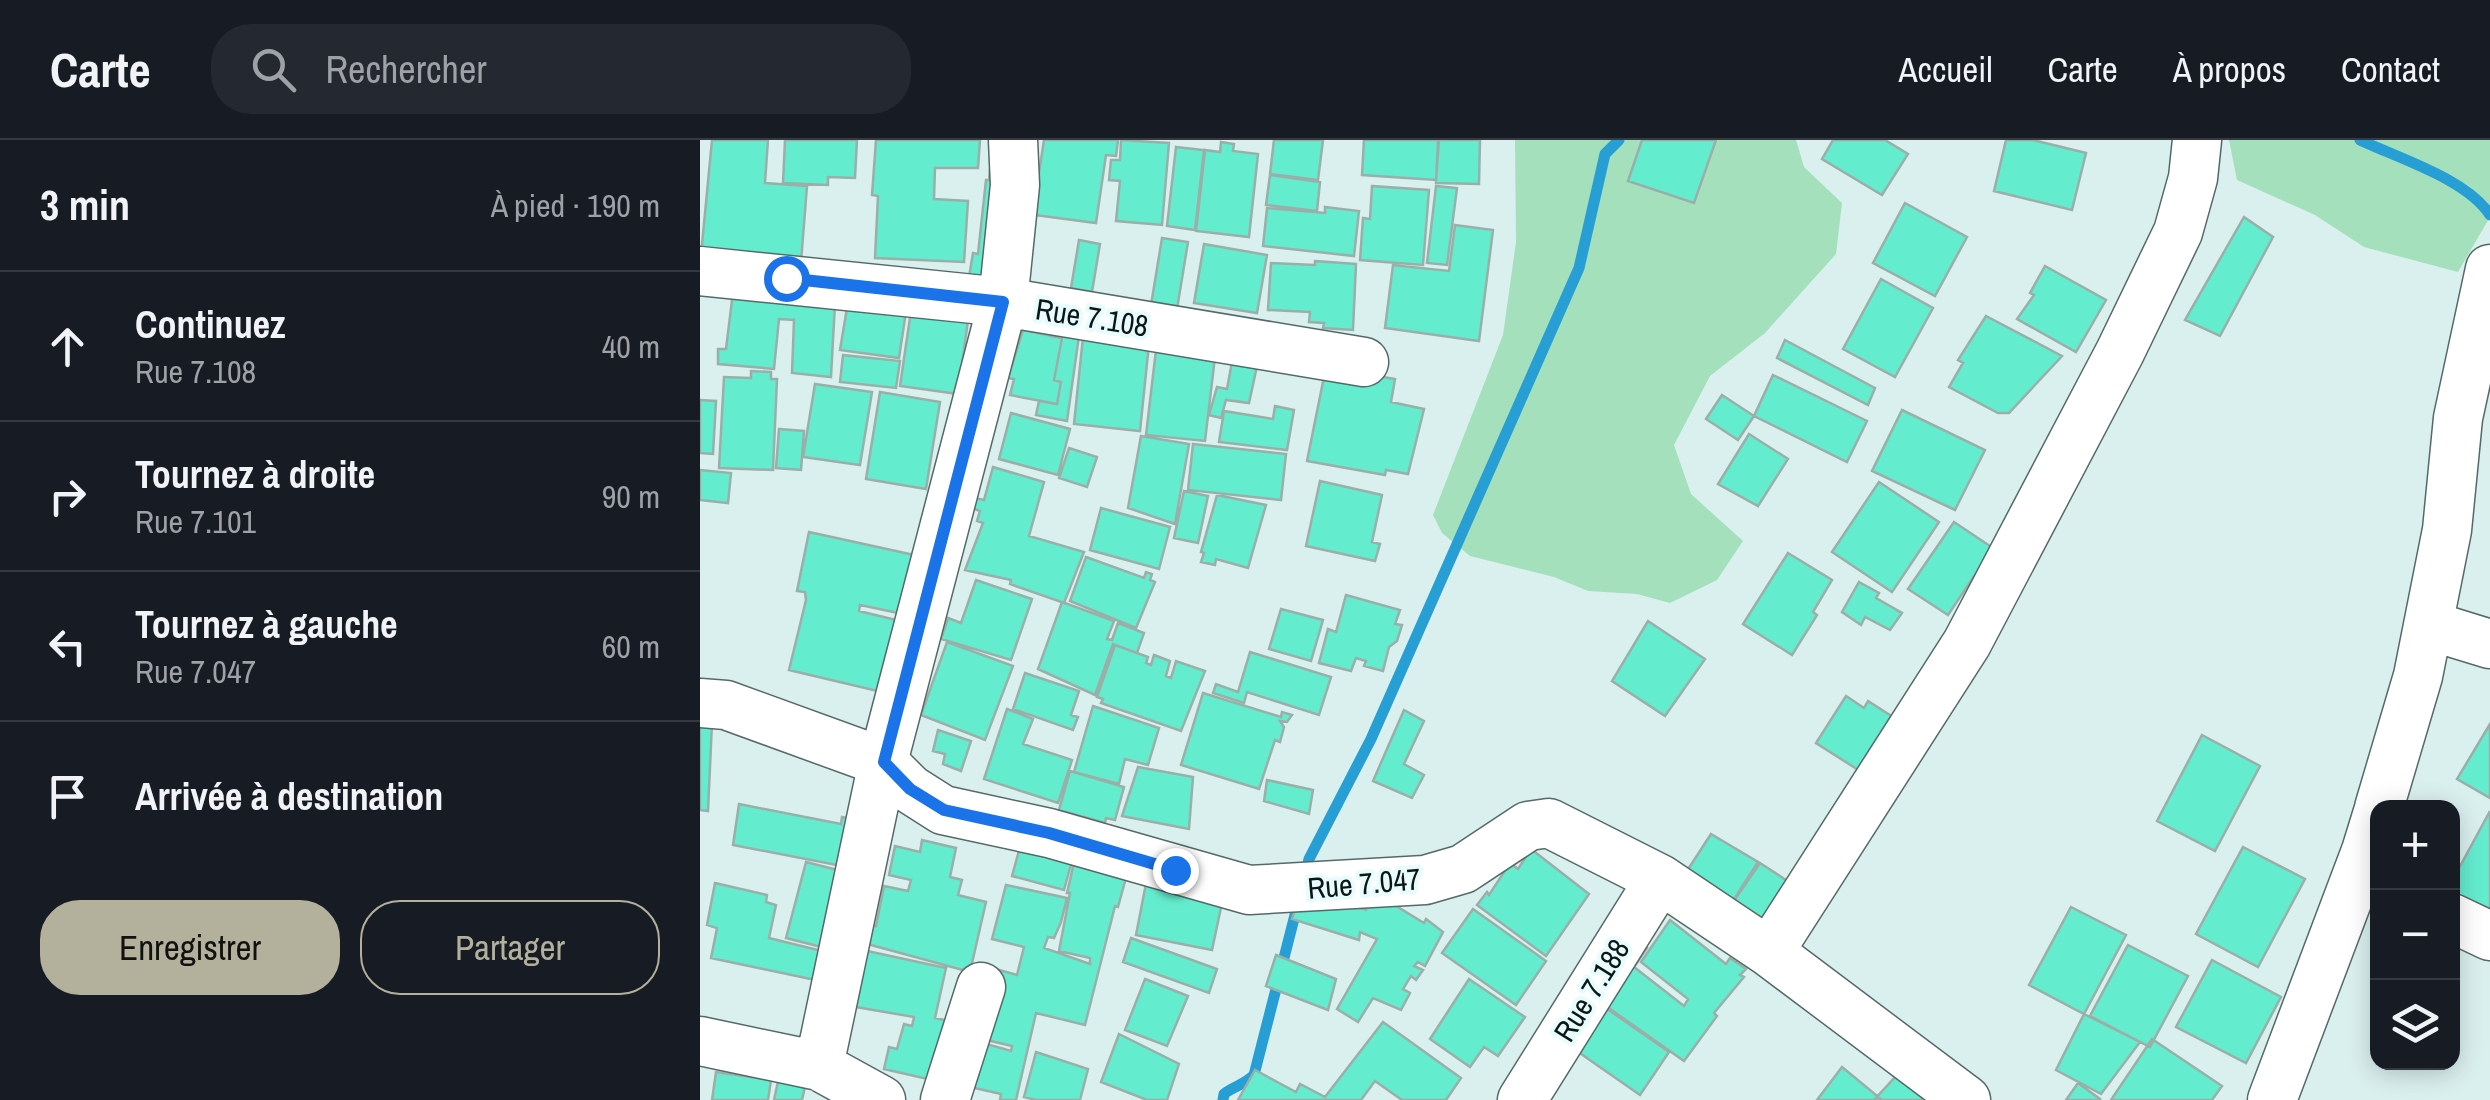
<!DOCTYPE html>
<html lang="fr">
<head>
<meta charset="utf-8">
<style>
	:root { --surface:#171b24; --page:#242831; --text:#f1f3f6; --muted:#9ea1a6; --line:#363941; --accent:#b3b19c }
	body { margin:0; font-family:"Archivo Narrow",sans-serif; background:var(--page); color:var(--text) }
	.controls { position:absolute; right:30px; bottom:30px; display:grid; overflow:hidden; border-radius:20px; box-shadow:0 5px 25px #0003 }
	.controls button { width:90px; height:90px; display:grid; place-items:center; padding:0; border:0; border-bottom:2px solid var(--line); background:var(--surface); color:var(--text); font:50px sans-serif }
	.stop { position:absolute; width:30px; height:30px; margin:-22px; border:8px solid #1a73e8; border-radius:50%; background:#fff }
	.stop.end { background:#1a73e8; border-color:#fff; box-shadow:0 2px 10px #0008 }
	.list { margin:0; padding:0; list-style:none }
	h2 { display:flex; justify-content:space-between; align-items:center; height:130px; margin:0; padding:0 40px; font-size:42px }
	h2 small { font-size:32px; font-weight:400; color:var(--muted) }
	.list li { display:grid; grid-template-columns:65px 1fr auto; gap:30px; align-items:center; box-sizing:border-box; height:150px; padding:0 40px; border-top:2px solid var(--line) }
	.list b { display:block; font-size:38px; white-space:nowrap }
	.list p { margin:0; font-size:32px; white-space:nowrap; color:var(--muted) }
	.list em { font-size:32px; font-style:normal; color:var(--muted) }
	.actions { display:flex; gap:20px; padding:30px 40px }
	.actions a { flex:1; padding:22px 0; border:2px solid var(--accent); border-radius:40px; text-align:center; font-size:35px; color:var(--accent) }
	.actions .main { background:var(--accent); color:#111 }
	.icon { flex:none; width:55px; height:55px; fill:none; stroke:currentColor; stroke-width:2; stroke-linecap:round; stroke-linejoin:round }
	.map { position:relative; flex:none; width:1790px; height:960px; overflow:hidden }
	header { display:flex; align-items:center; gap:60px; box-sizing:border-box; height:140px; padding:0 50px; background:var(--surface); border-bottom:2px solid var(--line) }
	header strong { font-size:48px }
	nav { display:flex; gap:55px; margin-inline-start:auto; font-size:35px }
	.search { width:700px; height:90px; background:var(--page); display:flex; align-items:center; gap:25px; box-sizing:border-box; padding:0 35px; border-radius:40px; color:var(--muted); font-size:38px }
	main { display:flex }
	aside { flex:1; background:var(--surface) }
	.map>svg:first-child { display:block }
	.green { fill:#a4e0bc }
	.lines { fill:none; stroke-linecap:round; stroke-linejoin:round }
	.stream { stroke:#279fd4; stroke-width:11 }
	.building { fill:#64eccf; stroke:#9bafa9; stroke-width:2.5 }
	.minor-casing { stroke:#556968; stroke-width:51 }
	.minor { stroke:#fff; stroke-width:48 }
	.route { stroke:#1a73e8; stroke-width:12 }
	.labels { text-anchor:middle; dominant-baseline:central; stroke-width:8; stroke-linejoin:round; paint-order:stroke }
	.street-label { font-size:30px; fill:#0e1515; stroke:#e7fdfd }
</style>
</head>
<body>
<header>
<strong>Carte</strong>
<div class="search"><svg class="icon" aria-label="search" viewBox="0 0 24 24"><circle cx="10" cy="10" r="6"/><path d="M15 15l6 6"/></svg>Rechercher</div>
<nav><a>Accueil</a><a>Carte</a><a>À propos</a><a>Contact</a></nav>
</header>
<main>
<aside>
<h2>3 min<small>À pied · 190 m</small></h2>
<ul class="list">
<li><svg class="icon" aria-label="ahead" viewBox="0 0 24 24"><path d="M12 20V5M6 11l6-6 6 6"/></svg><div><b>Continuez</b><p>Rue 7.108</p></div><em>40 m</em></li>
<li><svg class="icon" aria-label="right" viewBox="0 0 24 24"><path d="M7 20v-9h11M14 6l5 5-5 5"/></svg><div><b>Tournez à droite</b><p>Rue 7.101</p></div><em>90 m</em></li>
<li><svg class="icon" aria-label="left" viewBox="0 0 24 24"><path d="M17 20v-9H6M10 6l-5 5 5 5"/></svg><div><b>Tournez à gauche</b><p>Rue 7.047</p></div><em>60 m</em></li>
<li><svg class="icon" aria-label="arrive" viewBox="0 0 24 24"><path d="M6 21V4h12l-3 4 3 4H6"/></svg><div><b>Arrivée à destination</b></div></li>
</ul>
<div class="actions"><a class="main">Enregistrer</a><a>Partager</a></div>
</aside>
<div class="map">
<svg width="1790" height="960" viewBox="0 0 1790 960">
	<rect width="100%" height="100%" fill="#daf0ef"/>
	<!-- green -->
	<path class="green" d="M815,0H1096L1104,27L1142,63L1136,114L1065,193L1010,236L974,305L991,354L1043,401L1017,440L970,463L937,454L888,451L854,437L770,416L742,393L733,375L803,195L816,102Z
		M1529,0H1790V77L1758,132L1664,107L1615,75L1537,40Z"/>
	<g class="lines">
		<!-- stream -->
		<path class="stream" d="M1660,0C1698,18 1767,39 1790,75
			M605,735L609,719L671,599L879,128L905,14L919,0
			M523,960L524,954C534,946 546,944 554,935L597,767"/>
	</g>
	<!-- building -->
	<path class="building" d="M12,0H68L65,43L107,46L101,122L1,115Z
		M85,0H157L155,38L128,37V45L83,43Z
		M176,0H280L278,28H235L234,59L268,61L264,122L175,118L178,56L172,55Z
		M344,0H418L416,16L406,15L396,83L327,74L337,46Z
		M421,0L469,3L462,85L416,81L420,41L409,40L411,20H420Z
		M574,0H623L618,40L570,34Z
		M664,0H739L736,40L662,35Z
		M738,0H780L779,44L736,43Z
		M942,0H1016L994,63L928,41Z
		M1133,0H1185L1208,14L1182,55L1122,19Z
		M1306,0H1333L1386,13L1372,70L1294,51Z
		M521,2L534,4L533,11L558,14L549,97L496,91L505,10L520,12Z
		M476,7L504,10L495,90L467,86Z
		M290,29H305L292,139L269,137L273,113L278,114L286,40H289Z
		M570,35L620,42L617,71L566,65Z
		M672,46L729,50L723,125L660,120L663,78L670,79Z
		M736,46L757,48L747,125L727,123Z
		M1205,63L1267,97L1235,156L1173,123Z
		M625,67L659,71L654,116L563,106L567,68L625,73Z
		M1544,77L1573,97L1520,196L1485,180Z
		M755,85L793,90L779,201L685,188L693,125L749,131Z
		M462,98L488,102L477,169L451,165Z
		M379,100L400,104L392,152L371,148Z
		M504,104L567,115L557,173L494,163Z
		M615,121L656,124L653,190L623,188L624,183L609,182L610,172L568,170L571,123L615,125Z
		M1345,126L1406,160L1376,212L1317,179L1334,155L1330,153Z
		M1181,139L1233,168L1195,237L1143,209Z
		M33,152L135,163L131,237L92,233L94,180L79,179L74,229L18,224V209H26Z
		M149,156L207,165L199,218L140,210Z
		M212,164L269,173L258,254L200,246Z
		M1286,176L1362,216L1309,273H1298L1249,247L1263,223L1258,220Z
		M323,190L362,198L354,240L361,242L357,264L310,255L314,239L308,238Z
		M351,191L379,196L367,281L336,275L339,261L357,264L361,242L354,240L362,198L350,196Z
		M383,197L449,204L440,291L374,284Z
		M1085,200L1175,248L1168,265L1077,218Z
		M456,210L515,217L505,301L446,295Z
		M534,211L559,217L549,263L526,260L521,278L509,275L517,247L527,249Z
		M143,215L200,221L196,248L140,242Z
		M626,227L695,239L691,262L724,269L708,334L686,330L685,335L607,321Z
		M51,231L71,232V239H77L73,330L19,328L24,237L51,238Z
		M1073,235L1167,281L1147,322L1054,276Z
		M115,244L172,252L160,325L103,317Z
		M180,252L240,262L226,349L166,339Z
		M1022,255L1054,276L1038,300L1006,279Z
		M0,260L16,261L13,314L0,313Z
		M575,266L594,270L587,310L519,302L524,271L573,279Z
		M1202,270L1285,310L1255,370L1172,331Z
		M311,273L370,289L358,335L299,319Z
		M79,289L104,291L101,330L76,328Z
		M1049,294L1088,319L1058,366L1018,344Z
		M441,296L489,304L475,384L428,368Z
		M493,304L586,314L581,360L488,350Z
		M369,308L397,317L387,347L359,338Z
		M293,327L344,342L329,396L384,412L364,463L310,444L311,440L265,430L283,383L277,381L280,371L272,368L275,358L284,360Z
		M0,330L31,333L28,363L0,360Z
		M620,341L682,355L672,402L680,404L675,421L606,406Z
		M1179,342L1239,382L1192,452L1132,412Z
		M484,351L508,356L498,403L474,398Z
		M517,355L566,365L548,428L516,419L515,425L501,422L504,413L501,412Z
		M401,368L470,387L459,429L390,410Z
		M1254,382L1293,408L1248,475L1208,449Z
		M109,392L219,416L217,477L160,465L159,471L204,482L186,553L89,530L106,460L105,452L97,451Z
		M1088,413L1132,440L1113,472L1117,475L1092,515L1043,484Z
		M386,417L444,438L446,432L452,434L450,440L455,442L436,488L370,461Z
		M276,440L332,459L311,520L241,499L248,478L261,483Z
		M1159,442L1179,453L1176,458L1202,473L1190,490L1165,477L1161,485L1142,472Z
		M646,455L700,470L695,484L702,485L697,501L689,507L683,531L664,526L666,521L656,518L651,531L619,523L628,489L636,492Z
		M362,462L414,481L407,499L412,500L418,483L444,493L437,513L413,504L395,555L338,529Z
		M581,469L623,480L611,521L569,509Z
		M948,481L1005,519L965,576L912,541Z
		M247,502L313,526L285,600L221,575Z
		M415,505L448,517L446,523L451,525L454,515L470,521L466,536L471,538L476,521L505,531L481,591L401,563L403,559L397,557Z
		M550,512L631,537L619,575L547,552L544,563L513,553L516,544L538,552Z
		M325,533L379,551L371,575L378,577L373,590L313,569Z
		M503,553L581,577L582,572L592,575L587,582L580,581L584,587L580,602L575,600L559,649L481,625Z
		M1146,556L1164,568L1168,561L1196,579L1163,633L1116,603Z
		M393,566L459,588L448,625L425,619L419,644L374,632Z
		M307,569L333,579L323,604L372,620L358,663L284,639Z
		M704,570L724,581L704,624L724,635L712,658L673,641Z
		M0,582L12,583L8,671L0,670Z
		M1790,584V658L1757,639Z
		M238,590L271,601L261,631L243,624L245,614L233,611Z
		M1502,595L1560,626L1515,711L1457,681Z
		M438,627L493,637L489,689L422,676Z
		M370,631L424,647L415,680L406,678L405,683L359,670Z
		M567,640L613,650L609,674L564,661Z
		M39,664L141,684L142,677L181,685L173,732L33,705Z
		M1790,671V792L1752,772V741Z
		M1011,694L1058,722L1031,764L985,734Z
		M323,696L375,710L364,750L312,736Z
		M222,700L256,708L250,737L262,740L258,755L286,762L270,832L149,799L153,781L176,786L184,746L208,751L211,740L189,735L195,706L220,712Z
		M1543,707L1605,739L1558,827L1496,794Z
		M831,709L889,754L846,816L777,765L787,752L789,755L810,723L818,729Z
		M377,710L430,723L418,767L415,766L385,885L336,873L316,960H300L301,954L257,944L269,899L311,911L312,906L278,898L296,829L317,835L324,807L292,799L306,745L367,758L361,782L354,798L348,797L344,808L390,824V818L359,811L370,753H367Z
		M106,722L161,736L141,812L86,798Z
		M1060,723L1089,742L1058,787L1029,768Z
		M449,728L526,744L512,810L436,795Z
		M15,743L67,755L66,762L76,765L69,798L126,812L120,841L11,818L17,788L7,785Z
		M601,750L666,770L670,757L696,766L724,783L726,779L743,792L725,826L718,822L714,826L723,830L716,840L711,836L703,849L710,853L701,870L673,858L658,882L637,869L677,799L660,792L659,800L592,779Z
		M1371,767L1426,795L1384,874L1329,845Z
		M773,769L846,821L816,865L742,813Z
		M970,780L1026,824L1030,818L1046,829L1040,835L1044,837L1014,873L1017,876L984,921L893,857L932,799L947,808L934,827L984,866L988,859L941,822Z
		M431,798L517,829L509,853L423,822Z
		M1428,805L1488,836L1450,907L1390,876Z
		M158,809L246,828L235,878L259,883L241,942L184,929L189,907L197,909L204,884L212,886L214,877L144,865Z
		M576,815L636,839L628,870L566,846Z
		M1512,820L1581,857L1546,923L1476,887Z
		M445,839L488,856L467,906L425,890Z
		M769,839L825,877L798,916L784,907L770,927L730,899Z
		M890,857L969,912L940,955L861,900Z
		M1384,874L1440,902L1401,954L1356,930Z
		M683,882L761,938L746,960H702L675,941L661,960H538L555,930L596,952L600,944L625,957Z
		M419,894L479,924L467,960H447L401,942Z
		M1452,899L1522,946L1512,960H1411Z
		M336,912L388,929L380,960H336L324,957Z
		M1142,927L1182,960H1117Z
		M16,932L71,940L68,960H12Z
		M80,932L107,938L102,960H74Z
		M1197,935L1225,960H1174Z
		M1378,943L1400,959L1399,960H1366Z"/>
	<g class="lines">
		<defs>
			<path id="minor" d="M0,131L303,162L664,222
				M1728,485L1790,504
				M0,563L26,565L183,622L210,649L243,670L349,693L549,750L725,740L763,729L828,686L849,683L960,739L1069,812L1266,960
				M1679,668L1718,536L1747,390L1758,278L1790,129
				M1752,778L1790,796
				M1069,812L1267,503L1420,212L1478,92L1493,38L1497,0
				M0,901L119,926L181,960
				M119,926L183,622L303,162L315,45L313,0
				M245,960L281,847
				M822,960L960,739
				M1572,960L1666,711L1678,672"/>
		</defs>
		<!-- minor casing -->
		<use href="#minor" class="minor-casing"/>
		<!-- minor -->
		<use href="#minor" class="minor"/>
	</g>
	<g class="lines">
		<!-- route -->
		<path class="route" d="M86,138L303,162L184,622L210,649L244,670L349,693L475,730"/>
	</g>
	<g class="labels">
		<!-- street labels -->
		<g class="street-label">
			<text transform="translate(392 177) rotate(9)">Rue 7.108</text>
			<text transform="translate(664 743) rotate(-5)">Rue 7.047</text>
			<text transform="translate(891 850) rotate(-58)">Rue 7.188</text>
		</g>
	</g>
</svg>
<div class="controls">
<button>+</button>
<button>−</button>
<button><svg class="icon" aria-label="layers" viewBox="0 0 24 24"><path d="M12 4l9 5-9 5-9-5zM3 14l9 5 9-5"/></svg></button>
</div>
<div class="stop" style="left:86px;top:138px"></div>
<div class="stop end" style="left:475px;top:730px"></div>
</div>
</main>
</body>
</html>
